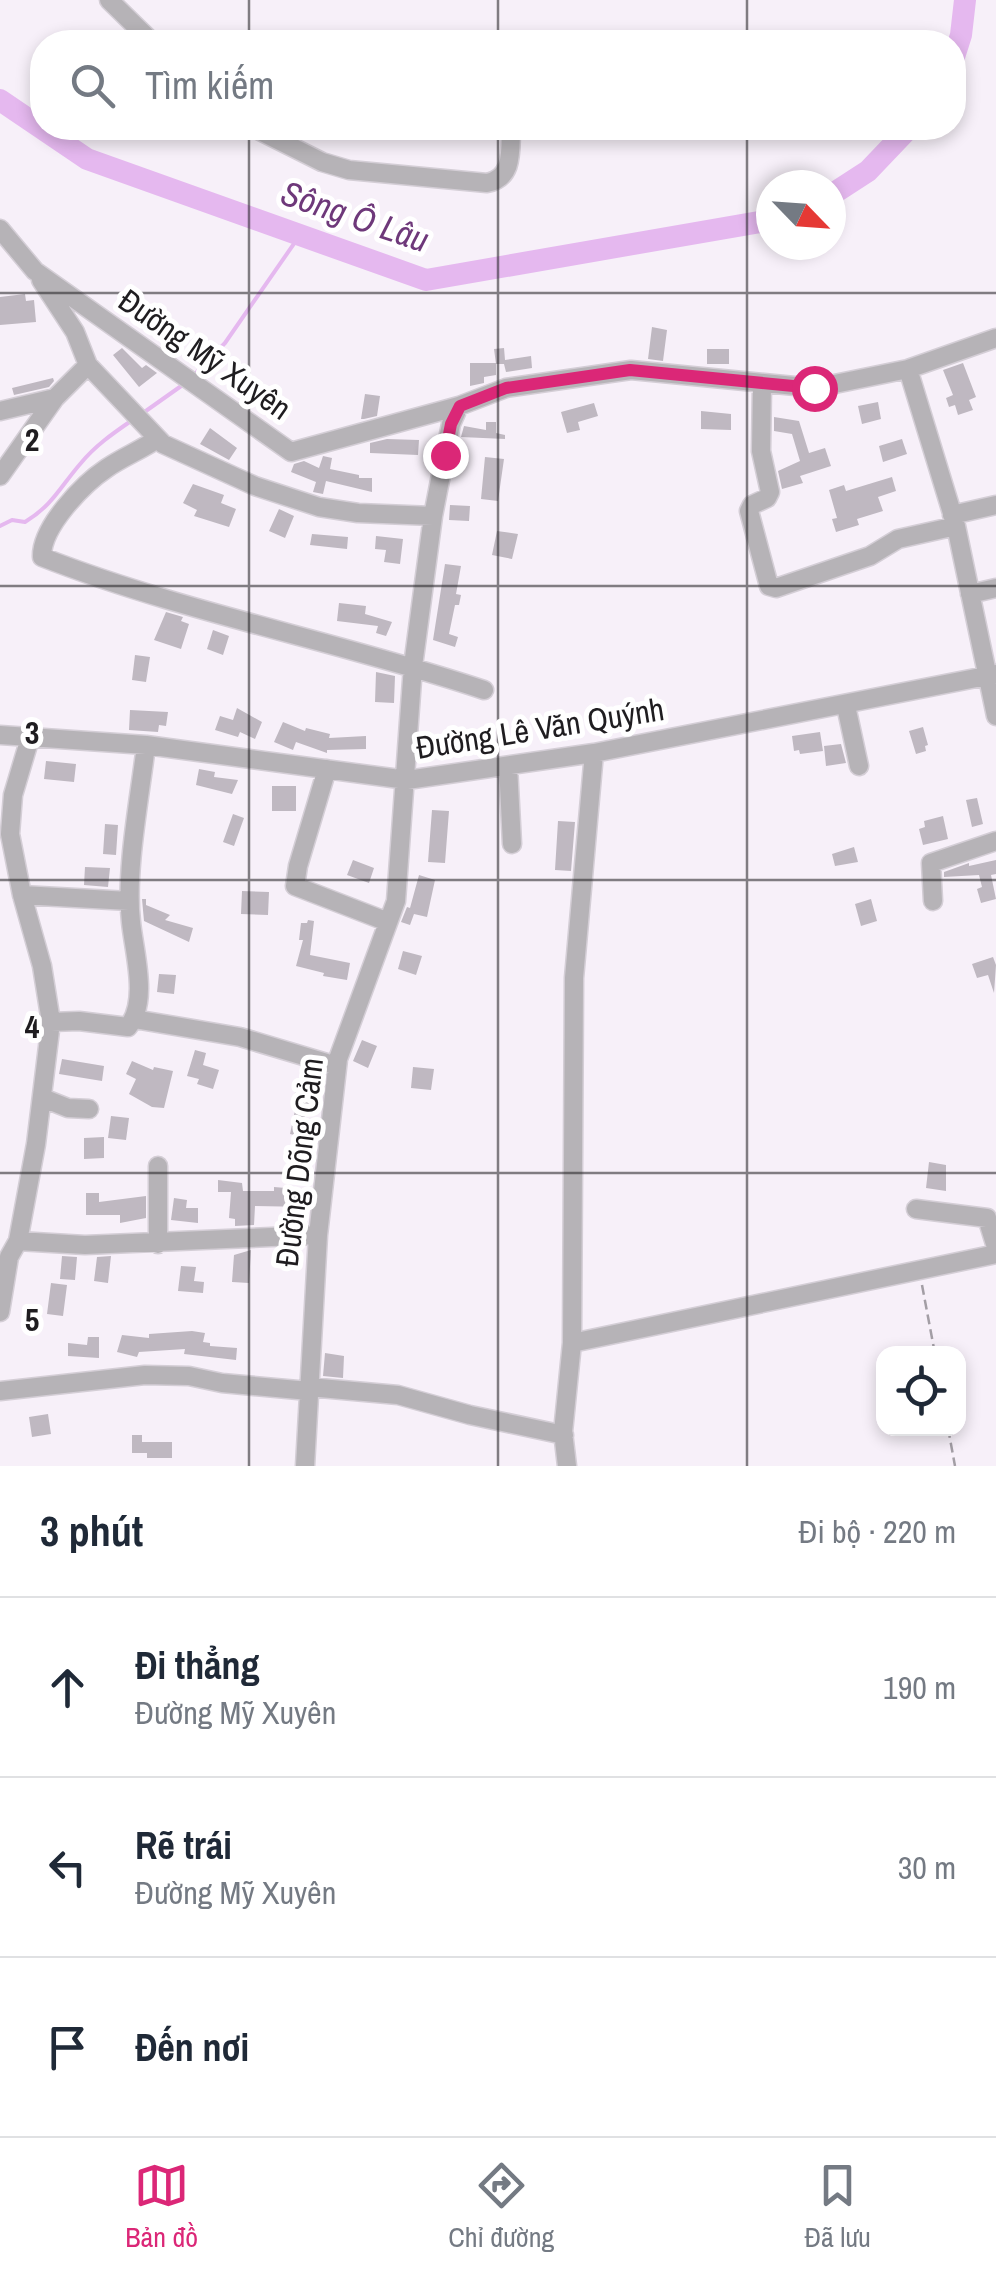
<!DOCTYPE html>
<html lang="vi">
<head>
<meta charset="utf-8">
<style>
	:root { --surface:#fff; --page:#f6f6f7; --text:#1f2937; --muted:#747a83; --line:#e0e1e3; --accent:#db2777 }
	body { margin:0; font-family:"Archivo Narrow",sans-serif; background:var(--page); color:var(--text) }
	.controls { position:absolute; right:30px; bottom:30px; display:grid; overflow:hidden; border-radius:20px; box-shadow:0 5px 15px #0003 }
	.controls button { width:90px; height:90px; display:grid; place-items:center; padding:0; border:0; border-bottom:2px solid var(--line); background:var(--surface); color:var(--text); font:50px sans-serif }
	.compass { position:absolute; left:756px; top:170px; width:90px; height:90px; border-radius:50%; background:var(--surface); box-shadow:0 5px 15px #0003; rotate:115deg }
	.stop { position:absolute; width:30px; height:30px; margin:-22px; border:8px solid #db2777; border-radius:50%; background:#fff }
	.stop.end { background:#db2777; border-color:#fff; box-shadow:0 2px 10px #0008 }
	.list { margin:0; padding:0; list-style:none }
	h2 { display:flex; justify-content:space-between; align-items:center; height:130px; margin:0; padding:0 40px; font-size:42px }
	h2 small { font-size:32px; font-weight:400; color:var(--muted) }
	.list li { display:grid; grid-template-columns:65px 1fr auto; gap:30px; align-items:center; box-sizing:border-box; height:180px; padding:0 40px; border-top:2px solid var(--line) }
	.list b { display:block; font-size:38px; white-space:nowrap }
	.list p { margin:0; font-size:32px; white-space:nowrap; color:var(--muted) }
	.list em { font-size:32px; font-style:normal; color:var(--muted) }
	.icon { flex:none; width:55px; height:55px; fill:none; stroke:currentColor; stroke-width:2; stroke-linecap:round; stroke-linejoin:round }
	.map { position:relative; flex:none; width:996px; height:1466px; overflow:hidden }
	.search { position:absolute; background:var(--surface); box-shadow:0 5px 15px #0003; left:30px; right:30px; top:30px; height:110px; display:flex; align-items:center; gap:25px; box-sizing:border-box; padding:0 35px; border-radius:40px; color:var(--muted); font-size:38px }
	.sheet { height:670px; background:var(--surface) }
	nav { display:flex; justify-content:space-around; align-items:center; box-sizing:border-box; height:140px; border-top:2px solid var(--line); background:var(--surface); font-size:28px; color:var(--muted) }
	nav a { display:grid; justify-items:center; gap:5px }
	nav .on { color:var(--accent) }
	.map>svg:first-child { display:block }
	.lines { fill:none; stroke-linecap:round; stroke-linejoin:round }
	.stream { stroke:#e5b8ef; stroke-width:4 }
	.river { stroke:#e5b8ef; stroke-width:22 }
	.building { fill:#bfb8c1 }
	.minor-casing { stroke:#d4ced6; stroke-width:21 }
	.path { stroke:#a39ea5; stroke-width:2.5; stroke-dasharray:10 5; stroke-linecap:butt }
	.minor { stroke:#b6b3b7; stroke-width:18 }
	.route { stroke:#db2777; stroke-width:12 }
	.grid { fill:none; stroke:#1f1d20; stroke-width:2.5; stroke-opacity:0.55 }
	.labels { text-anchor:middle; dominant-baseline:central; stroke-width:10; stroke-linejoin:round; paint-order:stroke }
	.street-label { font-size:32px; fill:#1f1d20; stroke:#fff }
	.water-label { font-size:35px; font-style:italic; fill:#6e387a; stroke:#fff }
	.grid-label { font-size:32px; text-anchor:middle; font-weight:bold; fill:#1f1d20; stroke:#fff; stroke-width:10; stroke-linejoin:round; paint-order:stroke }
</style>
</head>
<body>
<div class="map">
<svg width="996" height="1466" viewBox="0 0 996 1466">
	<rect width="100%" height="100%" fill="#f7f0f9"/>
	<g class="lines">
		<!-- stream -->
		<path class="stream" d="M195,374L225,343L300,235
			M143,413L184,384
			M0,526L12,520L25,522C53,505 60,487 81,463C95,446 112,434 131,421"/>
		<!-- river -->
		<path class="river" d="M954,57L961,35L965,0
			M0,100L87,159L426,280L771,220
			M831,195L868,171L909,128"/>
	</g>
	<!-- building -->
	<path class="building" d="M25,294L26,301L34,300L36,322L0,325V297Z
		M652,327L667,330L663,361L648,359Z
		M122,348L142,368L146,365L157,373L139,387L113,355Z
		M504,348L505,360L531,356L532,368L506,372L504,364H496L494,349Z
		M707,349H729V364H707Z
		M470,363H496V375L484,377V383L470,386Z
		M963,363L976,397L969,400L973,410L958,415L955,405L949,407L946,398L953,395L943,370Z
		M53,378L54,381L49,387L14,395L12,388Z
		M365,394L380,396L377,416L364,419H361Z
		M878,402L881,419L862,424L858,406Z
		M594,403L598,416L578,422L580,430L567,433L561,412Z
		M701,411L731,414V430L701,429Z
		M774,417L799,421L809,453L825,448L831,466L800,476L803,483L782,489L778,471L800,461L792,434L774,431Z
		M486,422H496V433L505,435V439L461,437L464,426L486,430Z
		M210,428L237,448L229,460L200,444Z
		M387,439L419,440L418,455L370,453V443Z
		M902,439L907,454L883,462L879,446Z
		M323,456L332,458L330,469L359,475V478H372V492L326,481L323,494L313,492L316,482L291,472L294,464L304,461L319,468Z
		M485,457L504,459L498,501L481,499Z
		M892,477L896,491L878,497L883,511L857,519L859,525L836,532L832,519L837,518L829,490L844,485L846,491Z
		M193,484L224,495L221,503L236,509L229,527L194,516L197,510L183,503Z
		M450,505L470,506L469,521L449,520Z
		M279,509L294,516L285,538L269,531Z
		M497,531L518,534L512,559L492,555Z
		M312,534L348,537L347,549L310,545Z
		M376,536L403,539L400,564L384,562L386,550L375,549Z
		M445,564L461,566L456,594L461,595L459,605H455L449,634L458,637L455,647L433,640Z
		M339,603L366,606L365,614L392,622L386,636L376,633L378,626L337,621Z
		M166,612L183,617L181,621L189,624L181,649L154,640Z
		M213,630L229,636L223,655L207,649Z
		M135,655L150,657L146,682L132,680Z
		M376,672L395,676L394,703L375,702Z
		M237,708L262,722L255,739L240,732L238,737L215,730L220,716L233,720Z
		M130,710L168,712L166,726L159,725L158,732L129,730Z
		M283,722L305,731L306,728L330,734L329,738L366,736V749L327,750V753L296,742L293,750L274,742Z
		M923,727L928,745L925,746L926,751L916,754L909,731Z
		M820,732L823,751L800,754L799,750L794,751L792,736Z
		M841,744L846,763L826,766L824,746Z
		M46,761L76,764L74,782L44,779Z
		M199,769L215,772L214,777L238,780L232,794L196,785Z
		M272,786H296V811H272Z
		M977,798L983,824L972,827L966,800Z
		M432,810L449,811L445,863L428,862Z
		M233,814L244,818L234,846L223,842Z
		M943,816L948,839L923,845L919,829L925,827L924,821Z
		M558,821L575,822L571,871L555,870Z
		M105,824L118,825L116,855L103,854Z
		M854,847L858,862L835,866L832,854Z
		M353,860L374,868L369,883L347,875Z
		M996,860V874L991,875L996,899L981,903L977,889L982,887L979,875L944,877V872L969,863V866Z
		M85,867L110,868L108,887L84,885Z
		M419,875L435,880L427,917L414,914L410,925L401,922L407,907L410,908Z
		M242,891L269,892L268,915L241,914Z
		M142,899H146V905L170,915L165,920L193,928L189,942L144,921Z
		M871,899L877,921L861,926L855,904Z
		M308,920L314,921L310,955L350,963L347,980L323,976L324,973L296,966L303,940H299L301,923H307Z
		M403,951L422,956L416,975L398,969Z
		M993,957L996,965L994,993L988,975L977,978L972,964Z
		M159,974L176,975L174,994L157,992Z
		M362,1040L377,1046L368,1068L353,1061Z
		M195,1050L206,1053L203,1065L219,1070L213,1089L197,1084L199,1079L187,1076Z
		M62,1059L104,1066L102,1081L59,1074Z
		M132,1061L153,1070L154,1067L173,1071L164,1108L152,1107L129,1094L136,1079L126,1074Z
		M413,1067L434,1069L431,1090L411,1088Z
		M305,1075L316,1079L299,1136L290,1134L297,1101L292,1098Z
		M111,1116L129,1118L126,1140L108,1138Z
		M104,1137V1158L84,1159V1138Z
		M929,1162L946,1165V1191L926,1188Z
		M218,1180L242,1183L243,1191H274V1187L309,1190L308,1207L255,1206L254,1225L235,1226V1219L229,1218L231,1192H218Z
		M86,1193H99V1202L146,1196V1218L120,1223V1215H86Z
		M174,1198L187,1200L186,1208H198V1223L171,1220Z
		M251,1250L249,1283L232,1282L234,1255Z
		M62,1256L77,1257L75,1280L60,1279Z
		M111,1256L108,1283L94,1281L97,1257Z
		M181,1266L196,1267L194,1281L204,1282L203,1293L178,1291Z
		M51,1283L67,1285L63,1316L47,1314Z
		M192,1331L205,1333L203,1342L210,1343V1346L237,1348L236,1360L184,1354L185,1349L139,1352L137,1357L117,1352L122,1335L149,1338V1334Z
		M88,1337H99V1358L68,1356V1343L87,1345Z
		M325,1353L344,1356L343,1378L323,1376Z
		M48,1414L51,1434L32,1437L29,1417Z
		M132,1435H142V1442H172V1458H147V1453H132Z"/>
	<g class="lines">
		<defs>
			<path id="minor" d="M109,0L152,42
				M254,128L322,162L349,170L487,183C514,178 510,150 511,128
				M0,229L35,271L291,452L459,406L506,388L631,370L815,388L908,369L996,338
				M41,280L75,332L88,365L163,444L255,486L319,507L358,513L433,516
				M908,369L956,526L996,716
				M762,384L761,451L770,492L767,498L752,505L749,511L769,586L776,588L870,556L898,539L956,526
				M0,411L55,398L88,365
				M157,439C141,450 123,457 107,468C83,484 41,527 42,557C185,613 338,641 484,690
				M0,476L55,398
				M952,515L996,505
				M970,594L996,588
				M846,706L859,766
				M0,735L146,745L407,780L594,753L996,674
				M508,766L512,844
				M327,769L298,866L295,886L388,922
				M22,895L129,901
				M933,901L931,863L996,841
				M134,1019L240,1037L337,1066
				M51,1022L79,1021L128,1027C149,1001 134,952 131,922C125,871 140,797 146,745
				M43,1098L68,1108L89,1109
				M158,1166V1244
				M916,1209L987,1218L996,1247
				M18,1241L36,1144L51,1022L42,966L22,895L10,834L13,795L30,738
				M0,1312L9,1257L18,1241L85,1245L318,1235
				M572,1343L996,1254
				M309,1387L398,1395L470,1415L564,1435
				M0,1391L145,1375L189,1376L222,1383L309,1391
				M305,1466L318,1235L338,1059L396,901L413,666L433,516L451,424L459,406
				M567,1466L563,1432L572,1343L574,978L594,753"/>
		</defs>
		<!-- minor casing -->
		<use href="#minor" class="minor-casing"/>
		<!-- path -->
		<path class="path" d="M922,1285L935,1354
			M948,1428L955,1466"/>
		<!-- minor -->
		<use href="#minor" class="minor"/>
	</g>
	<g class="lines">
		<!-- route -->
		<path class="route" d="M445,455L451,424L460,406L506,388L630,370L814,388"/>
	</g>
	<!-- grid -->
	<path class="grid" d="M249,0V42M498,0V42M747,0V42M249,128V1466M498,128V1466M747,128V1466M0,293H996M0,586H996M0,880H996M0,1173H996"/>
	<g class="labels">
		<!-- street labels -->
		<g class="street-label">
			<text transform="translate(205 354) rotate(35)">Đường Mỹ Xuyên</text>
			<text transform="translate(540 728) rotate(-9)">Đường Lê Văn Quýnh</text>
			<text transform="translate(299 1162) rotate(-83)">Đường Dõng Cảm</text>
		</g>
		<!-- water labels -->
		<g class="water-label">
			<text transform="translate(355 216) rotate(19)">Sông Ô Lâu</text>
		</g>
	</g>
	<g class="grid-label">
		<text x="32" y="451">2</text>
		<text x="32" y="744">3</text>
		<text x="32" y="1038">4</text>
		<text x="32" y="1331">5</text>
	</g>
</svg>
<div class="controls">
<button><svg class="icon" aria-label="locate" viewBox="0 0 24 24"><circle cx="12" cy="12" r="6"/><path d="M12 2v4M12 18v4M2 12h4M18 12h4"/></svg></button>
</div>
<svg class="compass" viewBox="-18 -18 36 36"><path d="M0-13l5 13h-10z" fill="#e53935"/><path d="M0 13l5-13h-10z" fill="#747a83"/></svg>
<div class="stop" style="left:814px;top:388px"></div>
<div class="stop end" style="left:445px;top:455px"></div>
<div class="search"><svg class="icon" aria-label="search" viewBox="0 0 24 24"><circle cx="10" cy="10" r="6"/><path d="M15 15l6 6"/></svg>Tìm kiếm</div>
</div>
<section class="sheet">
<h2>3 phút<small>Đi bộ · 220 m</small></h2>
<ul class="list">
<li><svg class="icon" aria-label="ahead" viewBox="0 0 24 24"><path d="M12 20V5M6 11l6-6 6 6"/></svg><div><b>Đi thẳng</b><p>Đường Mỹ Xuyên</p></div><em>190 m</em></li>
<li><svg class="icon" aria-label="left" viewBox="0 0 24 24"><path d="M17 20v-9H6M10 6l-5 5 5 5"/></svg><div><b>Rẽ trái</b><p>Đường Mỹ Xuyên</p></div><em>30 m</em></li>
<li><svg class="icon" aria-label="arrive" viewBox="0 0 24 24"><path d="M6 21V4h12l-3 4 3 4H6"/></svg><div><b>Đến nơi</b></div></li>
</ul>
</section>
<nav>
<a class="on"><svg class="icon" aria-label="map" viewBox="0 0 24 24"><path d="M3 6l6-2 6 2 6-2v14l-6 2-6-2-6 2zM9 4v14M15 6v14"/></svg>Bản đồ</a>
<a><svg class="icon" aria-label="directions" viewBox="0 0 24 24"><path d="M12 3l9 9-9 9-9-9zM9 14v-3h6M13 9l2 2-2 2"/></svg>Chỉ đường</a>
<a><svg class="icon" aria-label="saved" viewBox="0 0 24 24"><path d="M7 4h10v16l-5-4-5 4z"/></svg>Đã lưu</a>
</nav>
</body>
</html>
